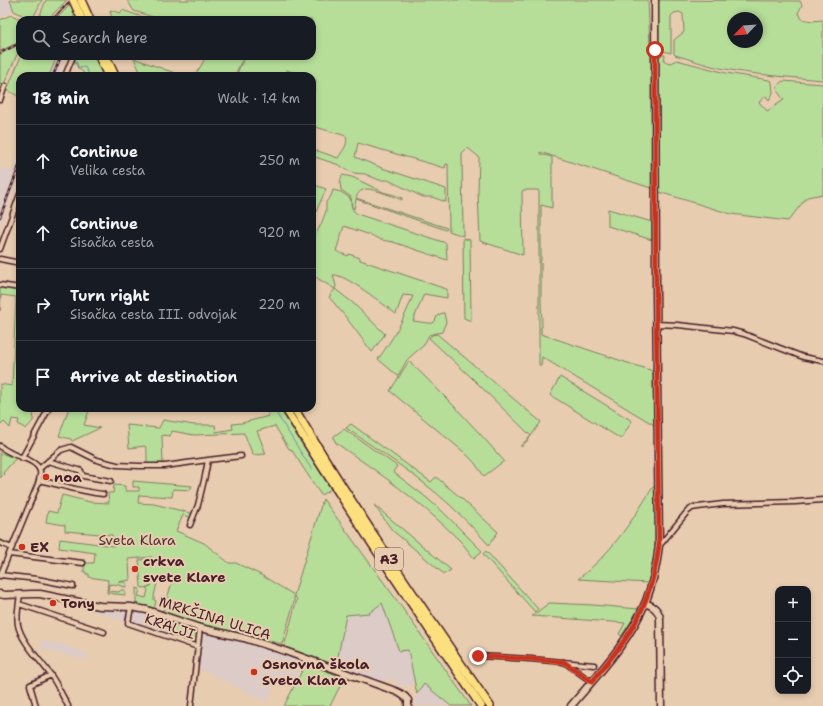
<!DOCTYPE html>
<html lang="en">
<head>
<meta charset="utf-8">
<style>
	:root { --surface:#171b24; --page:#20242c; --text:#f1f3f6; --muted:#9ea1a6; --line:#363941 }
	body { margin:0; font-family:"Shantell Sans",sans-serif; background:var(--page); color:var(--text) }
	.controls { position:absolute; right:12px; bottom:12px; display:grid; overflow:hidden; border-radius:8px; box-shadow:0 2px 6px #0003 }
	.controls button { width:36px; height:36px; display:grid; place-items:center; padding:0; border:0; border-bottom:1px solid var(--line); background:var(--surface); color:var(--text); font:20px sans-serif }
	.compass { position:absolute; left:727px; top:12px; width:36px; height:36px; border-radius:50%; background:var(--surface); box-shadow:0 2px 6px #0003; rotate:245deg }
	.stop { position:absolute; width:12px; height:12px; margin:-9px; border:3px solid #c8321e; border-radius:50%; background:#fff }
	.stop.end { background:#c8321e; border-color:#fff; box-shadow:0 1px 4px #0008 }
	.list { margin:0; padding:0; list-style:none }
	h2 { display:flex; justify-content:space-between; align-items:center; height:52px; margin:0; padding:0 16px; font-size:17px }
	h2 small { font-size:13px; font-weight:400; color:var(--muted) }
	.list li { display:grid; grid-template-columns:26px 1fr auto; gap:12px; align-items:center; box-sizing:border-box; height:72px; padding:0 16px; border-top:1px solid var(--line) }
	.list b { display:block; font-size:15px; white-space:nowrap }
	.list p { margin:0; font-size:13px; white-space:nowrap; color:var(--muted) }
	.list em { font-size:13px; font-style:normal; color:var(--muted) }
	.icon { flex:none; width:22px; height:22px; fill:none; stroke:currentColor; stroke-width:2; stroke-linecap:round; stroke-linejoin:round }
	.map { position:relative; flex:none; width:823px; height:706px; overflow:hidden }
	.search { position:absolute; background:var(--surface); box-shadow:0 2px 6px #0003; left:16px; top:16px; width:300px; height:44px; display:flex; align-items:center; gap:10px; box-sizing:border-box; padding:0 14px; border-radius:12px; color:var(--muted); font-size:15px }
	.panel { position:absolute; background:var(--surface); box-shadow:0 2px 6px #0003; left:16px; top:72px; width:300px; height:340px; border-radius:12px }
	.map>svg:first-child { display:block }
	.built { fill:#dccbc6 }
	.green { fill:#b6de99; stroke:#807e62; fill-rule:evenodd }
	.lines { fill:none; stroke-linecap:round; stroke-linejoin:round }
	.stream { stroke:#758fa4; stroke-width:1 }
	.street-casing { stroke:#4a1f2b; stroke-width:7 }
	.secondary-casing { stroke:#4a1f2b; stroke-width:9 }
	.highway-casing { stroke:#4a1f2b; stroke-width:10 }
	.street { stroke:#e7ccaf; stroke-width:4 }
	.secondary { stroke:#e7ccaf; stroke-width:6 }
	.highway { stroke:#fce080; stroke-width:7 }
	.rail-casing { stroke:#4a1f2b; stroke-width:2.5 }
	.rail { stroke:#e7ccaf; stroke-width:1; stroke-dasharray:3; stroke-linecap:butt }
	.highway-bridge-casing { stroke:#4a1f2b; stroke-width:10; stroke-linecap:butt }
	.highway-bridge { stroke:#fce080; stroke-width:7 }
	.route { stroke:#c8321e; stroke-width:5 }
	.poi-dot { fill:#c8321e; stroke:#e7ccaf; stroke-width:1.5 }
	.labels { text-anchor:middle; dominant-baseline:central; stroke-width:4; stroke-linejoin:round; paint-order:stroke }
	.shield { fill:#e7ccaf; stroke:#795353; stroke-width:1 }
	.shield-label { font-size:13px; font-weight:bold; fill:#4a1f2b }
	.poi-label { font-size:14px; font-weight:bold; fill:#4a1f2b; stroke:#e7ccaf; text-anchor:start }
	.park-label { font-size:14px; fill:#553236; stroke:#e7ccaf }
	.street-label { font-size:14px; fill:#4a1f2b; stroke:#e7ccaf }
</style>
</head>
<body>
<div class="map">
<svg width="823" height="706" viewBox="0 0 823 706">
	<rect width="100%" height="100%" fill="#e7ccaf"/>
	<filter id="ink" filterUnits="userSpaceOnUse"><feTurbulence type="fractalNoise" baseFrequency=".025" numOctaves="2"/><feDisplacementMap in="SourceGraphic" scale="8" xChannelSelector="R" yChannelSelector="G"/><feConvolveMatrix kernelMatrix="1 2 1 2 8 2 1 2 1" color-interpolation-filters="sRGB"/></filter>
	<g filter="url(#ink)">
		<!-- built -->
		<path class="built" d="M0,0H10L14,11L0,17Z
			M57,56H65L58,76H49Z
			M20,152V175L0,227V168L13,171Z
			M382,603L399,651L408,649L415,684L397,687L395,679L374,681L336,667L346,615L369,613Z
			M95,607L129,608L174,620L168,635L126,623L107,615L95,612L93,611Z
			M201,632L241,641L297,658L304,662L293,684L279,678L266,702L197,667Z
			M42,640L61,644L88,654L87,660L41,649Z
			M424,684L451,706H413L417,694Z"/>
		<!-- green -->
		<path class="green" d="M10,0H42L34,16L31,18L24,16L14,11Z
			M46,0H67L47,20H38Z
			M73,0H81L72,20H55L69,6Z
			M127,0H648L650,46L649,47L648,51L651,55V188L540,152V154L552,157V208L541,205V261H539V192L538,190H523L522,192L523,255L480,241L478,192L479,157L469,149L467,148L462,153L463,236L449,231L448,164H446L445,168L358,143L355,157L382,168L446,189V202L432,197H423L388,180H379L365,174L353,173L339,165L312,156V149L338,158C342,151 349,145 346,136L343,135L312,126V105L316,80L312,79V76H303L300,75L299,76H287L289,72L300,75L287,70L286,76H236C239,70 241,61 247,57C240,60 238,69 235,76H194L201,66L206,56H312V20H162L134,11Z
			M658,0L800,1L802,5L798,13L802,19L812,21L823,20V80C788,77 754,75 720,68C705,65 690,59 675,55L674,54V40L684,32L683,14L679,12L674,13L671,16V53L660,50L659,48ZM733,18H757V42H733Z
			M110,10L121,13L122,10L151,20H132L128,19L127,20H113L110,12Z
			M11,15L23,20H20V42L0,51V20Z
			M20,44V48L0,93V54Z
			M662,55H665L664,61L670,63L677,60L726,73L769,80L772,82L773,93L769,100L766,96L759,102L767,111L784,100L778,92L777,88L780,83L783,81L823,84V194L807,197L788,221L731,214L659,192V57Z
			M21,56H57L49,76H20V97L7,90Z
			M74,56H94L103,76H85L83,72L78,68L73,58Z
			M133,56H135L136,59L183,76H142Z
			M342,175L352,177L383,192L394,195L402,198V200C395,197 374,189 368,189C362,189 357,193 356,198L447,228L446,230L356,199L354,209L352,207L351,197L341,190L340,183Z
			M312,184L326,189L312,221Z
			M333,190L341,192L350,198C352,204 350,209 357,214L446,243L447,260L393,242L381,240L373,236L344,226L336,251L348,256L349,254L360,258V260L446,289H447V298L424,294L413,321L428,323H433L435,321L437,316L442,313H444L446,322L442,332L432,334L429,335L424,345L411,356L407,360L398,376L378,359C393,339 404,319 413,296L403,295L396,314C384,305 346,274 333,275L336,286L335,289L353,303L385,334L372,352L345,316L329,297L335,289L312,275V242L322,222L326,211V202L331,196Z
			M608,209L652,222V240L608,226Z
			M463,238L470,240L471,321L464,318Z
			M539,262L541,263V299L542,327H541V334L625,362L653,371L654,425L542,357L541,366L539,365Z
			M0,285L20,288V408H34L33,421L26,429L18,424L19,420L12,419L10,428L4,422L1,425L0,423V384L12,386L16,297L1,295L0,311Z
			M437,334L541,422C534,431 530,439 521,447V445L531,436L472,378L429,338L432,335Z
			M409,361C442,393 474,426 504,461L484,476L474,462L464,452L390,391Z
			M560,377L632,421L621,439L550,395Z
			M69,408H90L84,425L100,428L72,441L71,439L59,436Z
			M265,408H281L331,489L321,495L291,449H289L275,426L257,431L266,454L253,455L244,433L194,435L172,431L170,436L162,435L163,465H147V451L145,446L129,448L127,425L159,428L163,420L194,425H215L216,432L233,429L232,424L242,423L269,416Z
			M351,424L431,482L436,477L460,497L498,532L495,536L489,545C476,531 463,517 450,505C418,476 381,452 346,428Z
			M344,429L397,466L393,472L422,494L443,512L482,551L474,558C468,551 463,543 456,537C420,501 378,472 336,443L334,439V436Z
			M0,451L3,454L16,458L3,473L4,474L0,478Z
			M133,481L192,486L190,490L173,489L172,497L139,495L138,503L154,504L194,514L192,518L183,515L176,531L204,543L229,563H236L261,575L294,595L323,499L393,595L471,706H451L424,684L417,694L408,650L399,651L382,603L369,613L346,615L336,667L300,655L284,647L297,599L294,596V602L282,644L216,628L214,629L204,627L157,610L163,611L172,583L171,581L158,579L156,583H157L154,596V600L156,601L154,609L137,605L136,603V588L140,589L138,596L146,598L148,590L146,588L152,585L145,588L141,587L139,560L151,559L152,557L128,559V561H129L130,580L118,582H126V587L121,586L119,585L112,584L110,585V584H109L108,591L119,592L121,590H125V595L107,593L108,580L89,577V574H86V572H84V563H94L95,553L59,548L60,539L114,546L112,535L65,531V525L46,522L48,511L57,513L62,495L90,502L109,503L108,493H113L114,485L125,486V491H139V487H133Z
			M653,487H656L655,551L648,583L578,579C610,555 632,521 653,487Z
			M374,505L451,570L444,574L392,530Z
			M486,551L538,609L535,612L483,554Z
			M549,603L593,605L639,609L628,626L621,636L619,634L625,623L532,616Z
			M173,621L197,630V643L168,635Z
			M306,663L344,678L330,706H284Z"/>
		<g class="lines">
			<!-- stream -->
			<path class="stream" d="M75,59L79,68L85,67L90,76
				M273,408L312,470"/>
			<defs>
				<path id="street" d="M65,76L73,56
					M0,100L5,86
					M0,249L20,194
					M0,259L20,263
					M0,285L20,288
					M656,324L678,325L733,331L744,334L803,357L823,361
					M0,446C3,449 7,451 11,453C20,458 37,460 40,471C41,475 39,480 38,484L0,576
					M22,458L49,408
					M48,461L79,470L81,471L83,476L111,481
					M39,469L61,450L71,447L97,460L117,465L139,466H165L208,460L241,456
					M39,480C61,485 82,492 103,494
					M190,525L198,505L205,476L208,460
					M0,543L12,548
					M660,545L687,512L692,508L698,507L723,504L795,502L823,500
					M9,554L83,563
					M0,575L37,579L73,586
					M20,594C19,604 16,615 18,625C21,641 40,660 50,674C57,684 62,695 68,706
					M19,604L104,632
					M131,607L128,623L198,647
					M478,656L531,659L594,665
					M564,662L592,682
					M36,706L30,685L51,675
					M191,706L200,628"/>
				<path id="secondary" d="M0,594L4,595L33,594H40L89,604L100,606L131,607L147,610L200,628L244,638L282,650L387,688C395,691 403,693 408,700V706
					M645,603C653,606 658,609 660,618L661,706
					M571,706C598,674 630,641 646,601C653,583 657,564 659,545L656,292L655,0"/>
				<path id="highway" d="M99,56L108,76
					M106,56L115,76
					M285,408C348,509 414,608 481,706
					M294,408C355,510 422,608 490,706"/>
			</defs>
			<!-- street casing -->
			<use href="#street" class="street-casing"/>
			<!-- secondary casing -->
			<use href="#secondary" class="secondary-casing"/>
			<!-- highway casing -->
			<use href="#highway" class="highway-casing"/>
			<!-- street -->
			<use href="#street" class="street"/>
			<!-- secondary -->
			<use href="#secondary" class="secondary"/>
			<!-- highway -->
			<use href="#highway" class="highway"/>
			<defs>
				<path id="rail" d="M52,20L71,0
					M77,20L85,0
					M0,53L20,43
					M53,76L61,56
					M0,217L20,164"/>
			</defs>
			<!-- rail casing -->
			<use href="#rail" class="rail-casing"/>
			<!-- rail -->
			<use href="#rail" class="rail"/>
			<defs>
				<path id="highway-bridge" d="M73,0L82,20
					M81,0L90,20"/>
			</defs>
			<!-- highway-bridge casing -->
			<use href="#highway-bridge" class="highway-bridge-casing"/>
			<!-- highway-bridge -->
			<use href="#highway-bridge" class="highway-bridge"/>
		</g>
	</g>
	<g class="lines" filter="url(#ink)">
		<!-- route -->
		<path class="route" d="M478,656L532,659L564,662L592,682C603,667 616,653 626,638C645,610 655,578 659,545L656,292L655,50"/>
	</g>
	<!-- markers -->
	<g class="poi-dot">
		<circle cx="46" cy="477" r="4"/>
		<circle cx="22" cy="547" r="4"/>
		<circle cx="135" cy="569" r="4"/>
		<circle cx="53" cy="603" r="4"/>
		<circle cx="254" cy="672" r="4"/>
	</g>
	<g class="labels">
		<!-- shield labels -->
		<rect class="shield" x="375" y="548" width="28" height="22" rx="3"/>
		<g class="shield-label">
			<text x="389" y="559">A3</text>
		</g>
		<!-- poi labels -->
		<g class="poi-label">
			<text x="54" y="477">noa</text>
			<text x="30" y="547">EX</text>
			<text x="143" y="561">crkva<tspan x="143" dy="16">svete Klare</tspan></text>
			<text x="61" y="603">Tony</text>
			<text x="262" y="664">Osnovna škola<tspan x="262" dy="16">Sveta Klara</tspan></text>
		</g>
		<!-- park labels -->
		<g class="park-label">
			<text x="137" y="540">Sveta Klara</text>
		</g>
		<!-- street labels -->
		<g class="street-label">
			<text transform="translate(215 618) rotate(17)">MRKŠINA ULICA</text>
			<text transform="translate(170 626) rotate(19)">KRALJI</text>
		</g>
	</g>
</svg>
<div class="controls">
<button>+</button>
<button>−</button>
<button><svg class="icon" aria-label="locate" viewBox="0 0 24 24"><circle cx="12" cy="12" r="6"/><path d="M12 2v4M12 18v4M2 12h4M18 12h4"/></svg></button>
</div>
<svg class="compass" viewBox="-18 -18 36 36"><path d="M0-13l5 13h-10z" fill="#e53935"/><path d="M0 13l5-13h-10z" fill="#9ea1a6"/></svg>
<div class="stop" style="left:655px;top:50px"></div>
<div class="stop end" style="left:478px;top:656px"></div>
<div class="search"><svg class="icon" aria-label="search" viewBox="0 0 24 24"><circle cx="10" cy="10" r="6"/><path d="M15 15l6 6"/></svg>Search here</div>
<section class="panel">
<h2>18 min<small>Walk · 1.4 km</small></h2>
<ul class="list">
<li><svg class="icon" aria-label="ahead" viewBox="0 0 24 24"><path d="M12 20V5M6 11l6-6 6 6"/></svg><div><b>Continue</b><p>Velika cesta</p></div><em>250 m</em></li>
<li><svg class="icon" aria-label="ahead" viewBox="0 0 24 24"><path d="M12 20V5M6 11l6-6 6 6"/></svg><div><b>Continue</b><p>Sisačka cesta</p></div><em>920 m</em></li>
<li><svg class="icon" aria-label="right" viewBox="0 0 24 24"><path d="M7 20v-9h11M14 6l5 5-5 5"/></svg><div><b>Turn right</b><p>Sisačka cesta III. odvojak</p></div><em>220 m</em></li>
<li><svg class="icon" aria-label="arrive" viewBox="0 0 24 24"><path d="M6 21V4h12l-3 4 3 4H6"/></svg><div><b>Arrive at destination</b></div></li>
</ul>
</section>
</div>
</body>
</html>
